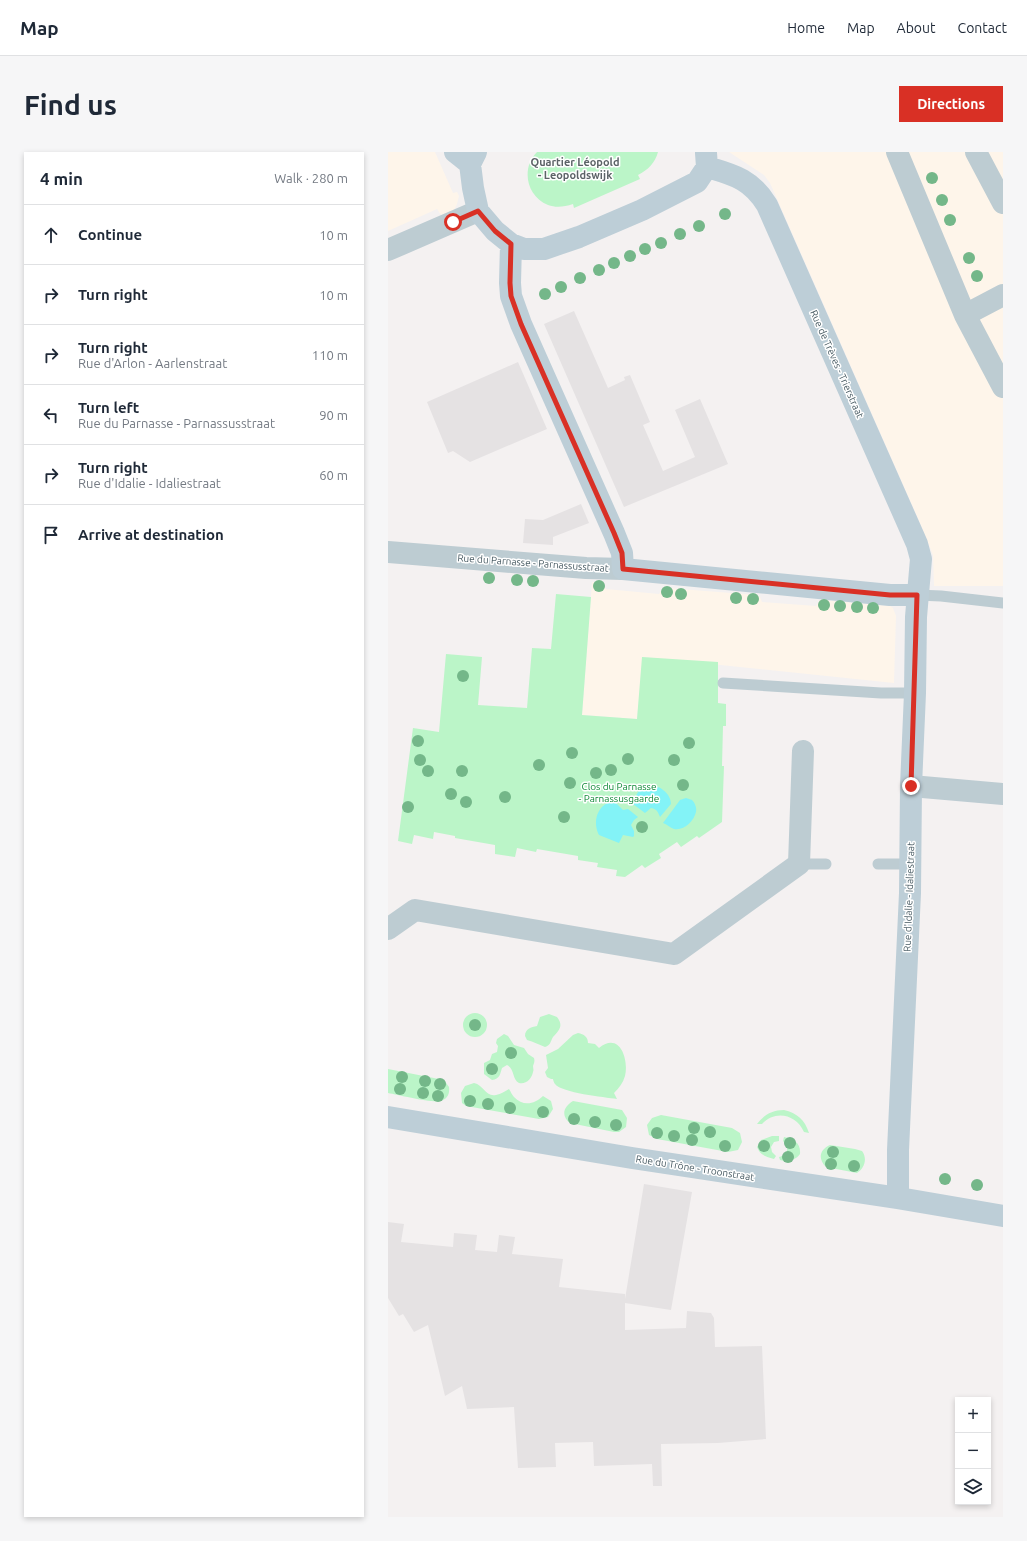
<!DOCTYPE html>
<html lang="en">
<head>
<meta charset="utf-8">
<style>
	:root { --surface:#fff; --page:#f6f6f7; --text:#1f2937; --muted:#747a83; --line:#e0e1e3; --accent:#d93025 }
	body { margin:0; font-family:Ubuntu,sans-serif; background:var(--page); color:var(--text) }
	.controls { position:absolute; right:12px; bottom:12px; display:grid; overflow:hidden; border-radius:0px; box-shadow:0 2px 6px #0003 }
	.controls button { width:36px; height:36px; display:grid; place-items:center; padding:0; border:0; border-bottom:1px solid var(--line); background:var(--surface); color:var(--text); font:20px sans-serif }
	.stop { position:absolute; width:12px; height:12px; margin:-9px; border:3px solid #d93025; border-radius:50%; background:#fff }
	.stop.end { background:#d93025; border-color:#fff; box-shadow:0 1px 4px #0008 }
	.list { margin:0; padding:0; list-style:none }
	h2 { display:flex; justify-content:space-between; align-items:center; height:52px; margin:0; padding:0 16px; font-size:17px }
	h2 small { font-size:13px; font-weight:400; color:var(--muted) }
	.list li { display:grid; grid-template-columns:26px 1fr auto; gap:12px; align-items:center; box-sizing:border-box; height:60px; padding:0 16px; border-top:1px solid var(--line) }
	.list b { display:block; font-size:15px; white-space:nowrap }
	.list p { margin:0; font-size:13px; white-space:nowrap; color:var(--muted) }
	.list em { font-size:13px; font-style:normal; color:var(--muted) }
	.icon { flex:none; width:22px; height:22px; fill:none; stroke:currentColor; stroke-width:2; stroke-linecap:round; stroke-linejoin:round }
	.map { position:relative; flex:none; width:615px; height:1365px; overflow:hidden; border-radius:0px }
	header { display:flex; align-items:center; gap:24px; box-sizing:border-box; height:56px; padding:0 20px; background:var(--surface); border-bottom:1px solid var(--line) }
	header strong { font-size:19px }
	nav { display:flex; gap:22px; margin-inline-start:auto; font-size:14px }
	.intro { display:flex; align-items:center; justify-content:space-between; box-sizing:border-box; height:96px; padding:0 24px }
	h1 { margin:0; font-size:28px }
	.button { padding:10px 18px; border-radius:0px; background:var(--accent); color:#fff; font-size:14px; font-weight:700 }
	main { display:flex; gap:24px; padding:0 24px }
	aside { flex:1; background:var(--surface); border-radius:0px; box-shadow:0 2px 6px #0003 }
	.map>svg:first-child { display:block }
	.commercial { fill:#fef5ea }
	.education { fill:#e5e2e3 }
	.green { fill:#bbf5c8 }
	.water { fill:#83f3f7 }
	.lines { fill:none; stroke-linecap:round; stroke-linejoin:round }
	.lane { stroke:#bdccd2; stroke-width:11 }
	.street { stroke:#bdccd2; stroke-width:22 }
	.secondary { stroke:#bdced7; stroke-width:22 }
	.tree { fill:#74b789 }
	.route { stroke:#d93025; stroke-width:5 }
	.labels { text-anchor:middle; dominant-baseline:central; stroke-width:3; stroke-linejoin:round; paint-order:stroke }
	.street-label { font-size:10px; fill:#465961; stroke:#fff }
	.park-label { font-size:10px; fill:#0c8734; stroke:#fff }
	.neighbourhood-label { font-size:11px; font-weight:bold; fill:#5c6367; stroke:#fff }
</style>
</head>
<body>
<header>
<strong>Map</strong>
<nav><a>Home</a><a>Map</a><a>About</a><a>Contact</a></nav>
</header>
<div class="intro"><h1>Find us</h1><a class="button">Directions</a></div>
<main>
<aside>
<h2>4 min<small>Walk · 280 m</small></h2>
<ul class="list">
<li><svg class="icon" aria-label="ahead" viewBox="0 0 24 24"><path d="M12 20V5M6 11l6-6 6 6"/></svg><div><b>Continue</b></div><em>10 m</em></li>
<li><svg class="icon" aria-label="right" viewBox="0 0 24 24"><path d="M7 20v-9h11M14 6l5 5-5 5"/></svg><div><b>Turn right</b></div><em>10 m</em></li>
<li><svg class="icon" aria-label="right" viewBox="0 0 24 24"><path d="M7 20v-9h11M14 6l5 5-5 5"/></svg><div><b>Turn right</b><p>Rue d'Arlon - Aarlenstraat</p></div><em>110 m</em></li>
<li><svg class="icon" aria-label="left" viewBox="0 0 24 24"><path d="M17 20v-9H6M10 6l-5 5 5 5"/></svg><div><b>Turn left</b><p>Rue du Parnasse - Parnassusstraat</p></div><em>90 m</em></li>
<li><svg class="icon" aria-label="right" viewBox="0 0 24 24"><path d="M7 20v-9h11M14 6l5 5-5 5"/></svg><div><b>Turn right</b><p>Rue d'Idalie - Idaliestraat</p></div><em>60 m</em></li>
<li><svg class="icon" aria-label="arrive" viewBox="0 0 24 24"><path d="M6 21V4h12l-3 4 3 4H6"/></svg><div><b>Arrive at destination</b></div></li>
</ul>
</aside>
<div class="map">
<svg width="615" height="1365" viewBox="0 0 615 1365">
	<rect width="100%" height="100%" fill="#f4f1f1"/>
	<!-- commercial -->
	<path class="commercial" d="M0,0H47L65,41L69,40L71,44L69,52L66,58L53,63L49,57L0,79Z
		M341,0H615V434H546L545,403L532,371L382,31L376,23Z
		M204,430L215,432L218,437L271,442L273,439L279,436L369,443L372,445L374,450L428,454L432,448L502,454L505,456L508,464L506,531L255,505L249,567L194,563Z"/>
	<!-- education -->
	<path class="education" d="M186,159L220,236L237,228L236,225L242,223L262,270L255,273L275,319L307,305L287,258L312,247L340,312L236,355L156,172Z
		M130,210L159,277L82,310L65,299L60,301L39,250Z
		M193,352L201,371L165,385V393L135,391L137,367L155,368Z
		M256,1032L304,1040L283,1158L237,1151V1178L298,1176L299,1159L323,1161L326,1166L327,1195L374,1194L378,1287L330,1291L273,1292L274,1334H265L264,1312L206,1314L205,1290L167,1291L168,1315L130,1316L126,1255L79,1257L74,1234L57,1244L40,1173L26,1180L15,1162L11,1164L0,1146V1070L16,1072L13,1090L65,1095L66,1081L89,1083L87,1098L109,1100L111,1083L127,1085L124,1102L175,1107L171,1135L237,1142V1147Z"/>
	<!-- green -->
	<path class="green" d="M149,0H270C267,11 260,18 250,23L252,27L186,56L185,52C176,55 168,56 160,53C138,44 133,16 149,0Z
		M168,442L203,445L194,563L249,567L254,505L330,510V551L338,552V574H335L334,614H336L334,670L311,686L309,684L293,695L289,690L271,702L273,706L257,716L254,713L237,725L228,724L229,718L209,715L210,711L190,708V704L149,697L148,700L129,696L127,705L107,702V693L67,686V684L46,680L45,687L26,683L24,692L10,689L25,576L51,580L58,502L94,505L90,553L139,556L144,496L163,497Z
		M75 873a12 12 0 1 1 24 0a12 12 0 1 1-24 0Z
		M161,862L169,865C176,874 171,878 165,885C162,890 163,893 157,895C150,892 146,890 139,888L137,884C137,877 143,875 149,874L152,865Z
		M190,881C196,882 200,885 200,891L207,892L211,896C232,879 241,908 237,924C235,931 231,936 226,941L229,947C216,945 174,941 167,932C166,931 165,928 165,927H163L159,925L157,920L160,916L158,903L170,897L185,883Z
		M116,882L120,884L126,893L136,896L140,902L146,906C147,910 146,911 145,914C145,916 146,918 145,920C144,926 138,933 131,931C124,928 127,917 119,913L114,916C112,922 112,927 104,928L96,922V911L102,908L104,902L109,900L110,894L108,891L109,887Z
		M0,917L56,928L61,935C62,942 59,948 52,949C43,951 11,943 0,941Z
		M86,931C96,933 97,945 108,943C113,942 117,939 121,937C123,940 124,943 126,945C135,955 147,952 155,944L163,949L165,957L160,965L151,967L78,954L74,951L73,941L77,934Z
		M185,949L234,958L239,966L238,975L231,980H226L182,971C173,964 175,955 185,949Z
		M396,958C409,961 417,968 421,981L416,980C408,962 387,958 374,972H369C376,963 384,958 396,958Z
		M273,963L344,976L352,981L354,990L350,998L340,1000L269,987L261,983L259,973L264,966Z
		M384,984H391V989L386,990L383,995L384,1000L388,1004L386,1007C378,1005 372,1003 369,995L373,988Z
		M396,985C406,987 413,991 412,1002C407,1009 399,1010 392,1008L391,1005C400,1003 402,995 395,989Z
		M442,993L467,997L474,999C480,1007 476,1017 469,1021L438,1015C430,1007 431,998 442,993Z"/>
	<!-- water -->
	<path class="water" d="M261,633C271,633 283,641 283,652L272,665C270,660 269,657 263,656L257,661L245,652C248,643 250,636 261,633Z
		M298,646L304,648C307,651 309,656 308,660C306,669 296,679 286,677C282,676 279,672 275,671L292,648Z
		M221,650L228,651L235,658L240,657L250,665L246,668L243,673L246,679V684L245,685L235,683L231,691L211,683C205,671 208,656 221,650Z"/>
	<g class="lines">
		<!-- lane -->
		<path class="lane" d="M529,443L553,444L615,451
			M335,531L493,541H527
			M411,712H438
			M490,712H523"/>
		<!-- street -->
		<path class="street" d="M509,0L577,163L615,235
			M588,0L615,51
			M0,98L90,59
			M577,163L615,143
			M0,400L198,416L235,417
			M523,634L615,642
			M0,777L27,758L286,802L411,712L415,599"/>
		<!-- secondary -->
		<path class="secondary" d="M67,0L82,12
			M88,0L82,12L85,36L90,59L107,79L123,92L136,97H156L191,85L254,58L309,30L319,15L318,1
			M319,15C346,23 363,27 379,53L529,392L533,407L528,465L527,541L523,634L522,741L510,998V1046
			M123,92L122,131L123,144L133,172L226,381L234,401L235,417L502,443H529
			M0,965L244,1006L510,1046L615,1064"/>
	</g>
	<!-- trees -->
	<g class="tree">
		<circle cx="544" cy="26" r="6"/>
		<circle cx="554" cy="48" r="6"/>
		<circle cx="337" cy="62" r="6"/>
		<circle cx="562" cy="68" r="6"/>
		<circle cx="311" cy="74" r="6"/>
		<circle cx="292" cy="82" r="6"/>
		<circle cx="273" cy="91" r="6"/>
		<circle cx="257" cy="97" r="6"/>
		<circle cx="242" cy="104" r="6"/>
		<circle cx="581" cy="106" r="6"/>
		<circle cx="226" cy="111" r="6"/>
		<circle cx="211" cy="118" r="6"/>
		<circle cx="589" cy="124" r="6"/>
		<circle cx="192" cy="126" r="6"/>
		<circle cx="173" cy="135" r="6"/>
		<circle cx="157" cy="142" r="6"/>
		<circle cx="101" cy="426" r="6"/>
		<circle cx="129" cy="428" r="6"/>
		<circle cx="145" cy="429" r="6"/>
		<circle cx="211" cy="434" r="6"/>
		<circle cx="279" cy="440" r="6"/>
		<circle cx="293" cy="442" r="6"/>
		<circle cx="348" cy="446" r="6"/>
		<circle cx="365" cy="447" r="6"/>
		<circle cx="436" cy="453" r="6"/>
		<circle cx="452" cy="454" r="6"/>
		<circle cx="469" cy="455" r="6"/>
		<circle cx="485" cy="456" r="6"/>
		<circle cx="75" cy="524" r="6"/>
		<circle cx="30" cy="589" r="6"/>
		<circle cx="301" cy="591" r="6"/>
		<circle cx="184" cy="601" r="6"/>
		<circle cx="240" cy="607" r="6"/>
		<circle cx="32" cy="608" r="6"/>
		<circle cx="286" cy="608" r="6"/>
		<circle cx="151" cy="613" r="6"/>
		<circle cx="223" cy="618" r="6"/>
		<circle cx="40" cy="619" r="6"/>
		<circle cx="74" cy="619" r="6"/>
		<circle cx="208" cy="621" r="6"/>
		<circle cx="182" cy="631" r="6"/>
		<circle cx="295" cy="633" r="6"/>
		<circle cx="63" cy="642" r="6"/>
		<circle cx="117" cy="645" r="6"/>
		<circle cx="78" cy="650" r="6"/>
		<circle cx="20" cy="655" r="6"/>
		<circle cx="176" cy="665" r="6"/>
		<circle cx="254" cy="675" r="6"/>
		<circle cx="87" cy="873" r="6"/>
		<circle cx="123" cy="901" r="6"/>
		<circle cx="104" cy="917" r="6"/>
		<circle cx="14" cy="925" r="6"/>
		<circle cx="37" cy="929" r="6"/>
		<circle cx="52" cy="932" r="6"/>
		<circle cx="12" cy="937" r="6"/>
		<circle cx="35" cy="941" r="6"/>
		<circle cx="50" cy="944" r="6"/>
		<circle cx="82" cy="949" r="6"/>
		<circle cx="100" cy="952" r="6"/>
		<circle cx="122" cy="956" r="6"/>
		<circle cx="155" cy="960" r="6"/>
		<circle cx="186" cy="967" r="6"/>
		<circle cx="207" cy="970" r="6"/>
		<circle cx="228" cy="973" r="6"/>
		<circle cx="306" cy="976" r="6"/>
		<circle cx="322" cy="980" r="6"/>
		<circle cx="269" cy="981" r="6"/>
		<circle cx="286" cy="984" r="6"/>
		<circle cx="304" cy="988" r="6"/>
		<circle cx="402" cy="991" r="6"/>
		<circle cx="337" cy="994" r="6"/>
		<circle cx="376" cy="994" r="6"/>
		<circle cx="445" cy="1000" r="6"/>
		<circle cx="400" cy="1005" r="6"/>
		<circle cx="443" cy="1012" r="6"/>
		<circle cx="466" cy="1014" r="6"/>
		<circle cx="557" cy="1027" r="6"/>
		<circle cx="589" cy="1033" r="6"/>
	</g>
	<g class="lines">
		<!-- route -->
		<path class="route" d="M65,70L90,59L107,79L123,92L122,131L123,144L133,172L226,381L234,401L235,417L502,443H529L523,634"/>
	</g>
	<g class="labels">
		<!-- street labels -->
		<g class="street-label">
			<text transform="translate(449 212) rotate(66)">Rue de Trèves - Trierstraat</text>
			<text transform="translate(145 411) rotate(4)">Rue du Parnasse - Parnassusstraat</text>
			<text transform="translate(521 745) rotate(-88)">Rue d'Idalie - Idaliestraat</text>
			<text transform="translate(307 1016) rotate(9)">Rue du Trône - Troonstraat</text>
		</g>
		<!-- park labels -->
		<g class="park-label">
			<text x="231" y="634">Clos du Parnasse<tspan x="231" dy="12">- Parnassusgaarde</tspan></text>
		</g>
		<!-- neighbourhood labels -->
		<g class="neighbourhood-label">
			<text x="187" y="10">Quartier Léopold<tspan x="187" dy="13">- Leopoldswijk</tspan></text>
		</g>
	</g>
</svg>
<div class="controls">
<button>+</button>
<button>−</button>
<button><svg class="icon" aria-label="layers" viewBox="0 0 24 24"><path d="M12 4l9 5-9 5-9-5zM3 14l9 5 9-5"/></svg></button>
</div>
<div class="stop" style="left:65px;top:70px"></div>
<div class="stop end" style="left:523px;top:634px"></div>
</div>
</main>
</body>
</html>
